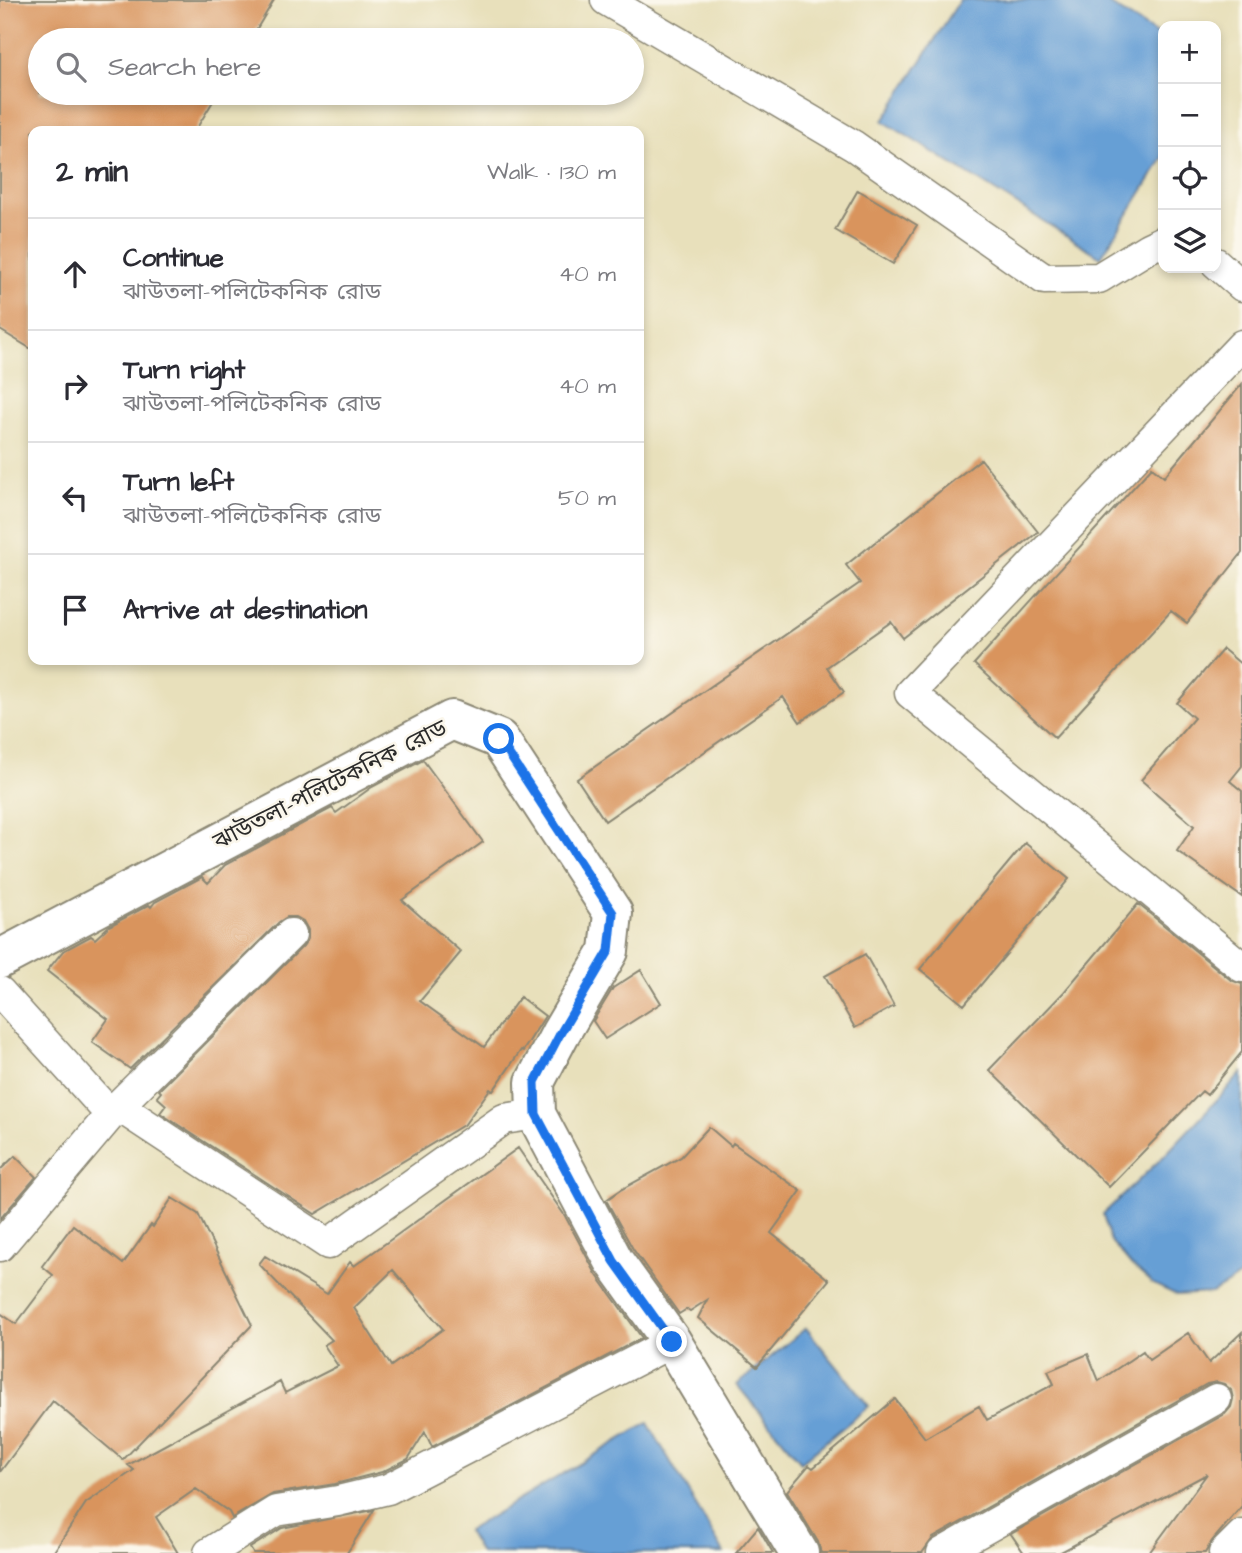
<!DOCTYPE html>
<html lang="en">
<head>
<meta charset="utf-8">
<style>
	:root { --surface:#fff; --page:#f7f7f7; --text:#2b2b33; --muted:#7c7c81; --line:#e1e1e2 }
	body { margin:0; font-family:"Architects Daughter","Noto Sans Bengali",sans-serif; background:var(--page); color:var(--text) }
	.controls { position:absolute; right:21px; top:21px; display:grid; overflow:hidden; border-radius:14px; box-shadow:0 4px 10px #0003 }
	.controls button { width:63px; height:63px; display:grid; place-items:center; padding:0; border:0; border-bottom:2px solid var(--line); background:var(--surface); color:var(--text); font:35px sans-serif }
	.stop { position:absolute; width:21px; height:21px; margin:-16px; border:5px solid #1a73e8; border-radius:50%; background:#fff }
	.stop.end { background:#1a73e8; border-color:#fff; box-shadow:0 2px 7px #0008 }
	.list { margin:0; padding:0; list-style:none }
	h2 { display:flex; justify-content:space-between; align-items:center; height:91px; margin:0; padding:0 28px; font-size:30px }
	h2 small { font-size:23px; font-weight:400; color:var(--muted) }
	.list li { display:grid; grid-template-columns:46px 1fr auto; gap:21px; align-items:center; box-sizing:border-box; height:112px; padding:0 28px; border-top:2px solid var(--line) }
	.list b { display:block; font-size:26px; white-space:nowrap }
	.list p { margin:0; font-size:23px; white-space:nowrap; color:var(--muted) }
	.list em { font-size:23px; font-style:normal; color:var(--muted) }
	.icon { flex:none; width:38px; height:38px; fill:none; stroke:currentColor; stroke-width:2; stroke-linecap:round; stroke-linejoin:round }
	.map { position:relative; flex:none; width:1242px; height:1553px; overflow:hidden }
	.search { position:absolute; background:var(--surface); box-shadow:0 4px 10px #0003; left:28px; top:28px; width:616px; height:77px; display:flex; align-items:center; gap:18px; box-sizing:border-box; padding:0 24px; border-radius:38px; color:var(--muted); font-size:26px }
	.panel { position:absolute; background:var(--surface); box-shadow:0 4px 10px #0003; left:28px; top:126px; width:616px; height:539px; border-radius:14px }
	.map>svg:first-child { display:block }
	.water { fill:#669fd5; stroke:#486580; stroke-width:2 }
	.building { fill:#d9945d; fill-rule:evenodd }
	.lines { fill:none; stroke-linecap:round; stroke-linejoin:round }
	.minor-casing { stroke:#8a8673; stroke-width:33 }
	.secondary-casing { stroke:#8a8673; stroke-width:42 }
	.minor { stroke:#fff; stroke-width:30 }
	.secondary { stroke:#fff; stroke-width:38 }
	.route { stroke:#1a73e8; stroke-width:9 }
	.labels { text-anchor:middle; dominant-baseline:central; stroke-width:5; stroke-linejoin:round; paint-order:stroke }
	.street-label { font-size:23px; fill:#2b2b2b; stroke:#fbf7ec }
</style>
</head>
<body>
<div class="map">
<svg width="1242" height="1553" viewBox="0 0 1242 1553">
	<rect width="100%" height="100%" fill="#fbf7ec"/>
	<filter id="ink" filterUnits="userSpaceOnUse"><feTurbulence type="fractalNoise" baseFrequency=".0143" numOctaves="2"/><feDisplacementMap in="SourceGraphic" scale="14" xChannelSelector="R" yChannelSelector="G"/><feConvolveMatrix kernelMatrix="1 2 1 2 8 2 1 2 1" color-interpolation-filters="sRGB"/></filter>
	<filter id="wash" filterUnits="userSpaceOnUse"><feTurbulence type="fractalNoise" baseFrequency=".00686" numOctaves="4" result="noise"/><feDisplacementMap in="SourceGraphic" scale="28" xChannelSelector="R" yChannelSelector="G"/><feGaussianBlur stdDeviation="1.57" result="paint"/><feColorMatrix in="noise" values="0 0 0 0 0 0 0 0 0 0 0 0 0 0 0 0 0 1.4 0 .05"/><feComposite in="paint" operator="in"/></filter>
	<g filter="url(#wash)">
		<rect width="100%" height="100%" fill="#e8e0bb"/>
		<!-- water -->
		<path class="water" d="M960,0H1103L1163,38V158L1101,257L883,121Z
			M1242,1073V1275L1212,1293L1177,1295L1153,1284L1130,1264L1110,1240L1103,1214L1165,1155Z
			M806,1328L869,1406L801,1462L737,1385Z
			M648,1423L724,1553H480L467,1531Z"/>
		<g id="blocks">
			<!-- building -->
			<path class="building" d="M0,0H274L250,40H40V93H218L195,131H33V350L0,330Z
				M858,190L917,225L893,264L835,230Z
				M1242,384V553L1187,623L1171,611L1055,738L974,664L1152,467L1164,477Z
				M981,459L1038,532L903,638L891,622L827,667L844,692L800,722L783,697L605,821L577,779L860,583L846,565Z
				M1223,649L1242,665V766L1230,781L1242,791V897L1177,851L1194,826L1141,780L1194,718L1177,703Z
				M423,760L483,842L402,900L461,952L420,1001L484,1047L520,997L545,1016L523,1051L521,1050L493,1091L490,1089L465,1124L315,1214L160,1113L166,1105L157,1097L161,1092L159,1090L303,946L308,939V930L303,921L296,917H287L279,922L130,1069L92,1042L108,1019L47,971L63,951L91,936L95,939L109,926L149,905L151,907L155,902L202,877L208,883L225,865L332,808L336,813L372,787Z
				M1025,843L1069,879L964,1005L920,969Z
				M1138,904L1231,980L1242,984V1052L1207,1095L1202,1091L1109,1187L989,1070L1064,992Z
				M865,954L894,1006L855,1028L825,976Z
				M641,970L661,1003L605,1039L593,1021L613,988Z
				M709,1127L731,1146L733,1143L801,1191L771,1233L829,1280L757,1367L698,1318L707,1300L690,1311L687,1309L679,1314L633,1249L606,1200L622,1189L681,1157Z
				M518,1148L565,1216L596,1274L642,1338L432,1447L425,1432L408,1459L382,1472L335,1484L273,1494L232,1518L229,1512L196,1489L156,1517L178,1553H53L86,1503L134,1470L128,1465L280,1382L285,1393L338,1366L324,1345L332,1340L259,1264L265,1256L327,1294L350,1262L354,1266ZM393,1270L443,1329L391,1366L354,1308Z
				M15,1156L36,1177L0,1219V1170Z
				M172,1198L198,1214L252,1325L123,1460L53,1401L0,1472V1313L16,1324L53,1275L42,1266L73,1225L123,1264L151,1225L153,1227Z
				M1242,1332V1506L1212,1541L1205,1553H1149L1207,1474L1059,1553H1024L1011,1534L1225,1414L1231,1407L1233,1399L1231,1390L1224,1384L1217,1382L1207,1384L933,1538L922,1553H821L818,1542L787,1491L809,1465L813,1468L895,1399L925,1438L979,1406L987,1420L1054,1384L1048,1371L1088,1354L1099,1381L1143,1351L1149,1360L1188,1333L1209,1363Z
				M374,1510L347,1553H253L250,1548L282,1528Z
				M758,1527L773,1553H736Z"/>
		</g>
	</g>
	<g filter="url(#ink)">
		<use href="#blocks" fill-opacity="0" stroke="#8a8673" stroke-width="2"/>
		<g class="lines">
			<defs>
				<path id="minor" d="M606,0L854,146L1044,279L1099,278L1148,248L1163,241
					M1216,263L1242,286
					M1242,345L910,693L1242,967
					M0,992L111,1115
					M118,1106L328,1244L504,1119L536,1114
					M0,1246L118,1106L291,934
					M209,1553L276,1511L338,1501L388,1489L672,1342
					M942,1553L1216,1399
					M1224,1553L1242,1535"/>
				<path id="secondary" d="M0,959L452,720L499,739L613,913L609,951L560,1034L535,1082L536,1114L614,1261L672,1342L799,1553"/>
			</defs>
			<!-- minor casing -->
			<use href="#minor" class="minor-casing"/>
			<!-- secondary casing -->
			<use href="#secondary" class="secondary-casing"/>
			<!-- minor -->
			<use href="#minor" class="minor"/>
			<!-- secondary -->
			<use href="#secondary" class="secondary"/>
		</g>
	</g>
	<g class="lines" filter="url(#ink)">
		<!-- route -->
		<path class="route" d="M499,739L613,913L609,951L560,1034L535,1082L536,1114L614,1261L672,1342"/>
	</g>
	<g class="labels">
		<!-- street labels -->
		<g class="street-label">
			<text transform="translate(330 785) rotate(-27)">ঝাউতলা-পলিটেকনিক রোড</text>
		</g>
	</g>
</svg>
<div class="controls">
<button>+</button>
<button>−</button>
<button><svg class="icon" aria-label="locate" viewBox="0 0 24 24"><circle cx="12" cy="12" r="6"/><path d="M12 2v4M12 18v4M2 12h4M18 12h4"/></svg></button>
<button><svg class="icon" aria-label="layers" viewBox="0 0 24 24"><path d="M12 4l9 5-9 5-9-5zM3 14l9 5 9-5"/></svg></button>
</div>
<div class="stop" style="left:499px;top:739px"></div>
<div class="stop end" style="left:672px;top:1342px"></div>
<div class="search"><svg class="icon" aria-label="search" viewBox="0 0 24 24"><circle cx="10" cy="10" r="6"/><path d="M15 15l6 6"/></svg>Search here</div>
<section class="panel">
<h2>2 min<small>Walk · 130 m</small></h2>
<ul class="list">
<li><svg class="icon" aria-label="ahead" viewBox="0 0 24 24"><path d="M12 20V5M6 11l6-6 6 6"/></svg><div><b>Continue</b><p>ঝাউতলা-পলিটেকনিক রোড</p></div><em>40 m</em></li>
<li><svg class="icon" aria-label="right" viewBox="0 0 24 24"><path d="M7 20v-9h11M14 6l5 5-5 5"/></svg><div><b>Turn right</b><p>ঝাউতলা-পলিটেকনিক রোড</p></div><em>40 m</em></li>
<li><svg class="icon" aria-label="left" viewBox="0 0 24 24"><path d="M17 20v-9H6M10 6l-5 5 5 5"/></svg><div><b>Turn left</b><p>ঝাউতলা-পলিটেকনিক রোড</p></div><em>50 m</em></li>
<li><svg class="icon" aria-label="arrive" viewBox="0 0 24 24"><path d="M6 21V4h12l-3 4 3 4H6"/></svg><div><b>Arrive at destination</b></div></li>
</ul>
</section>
</div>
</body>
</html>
